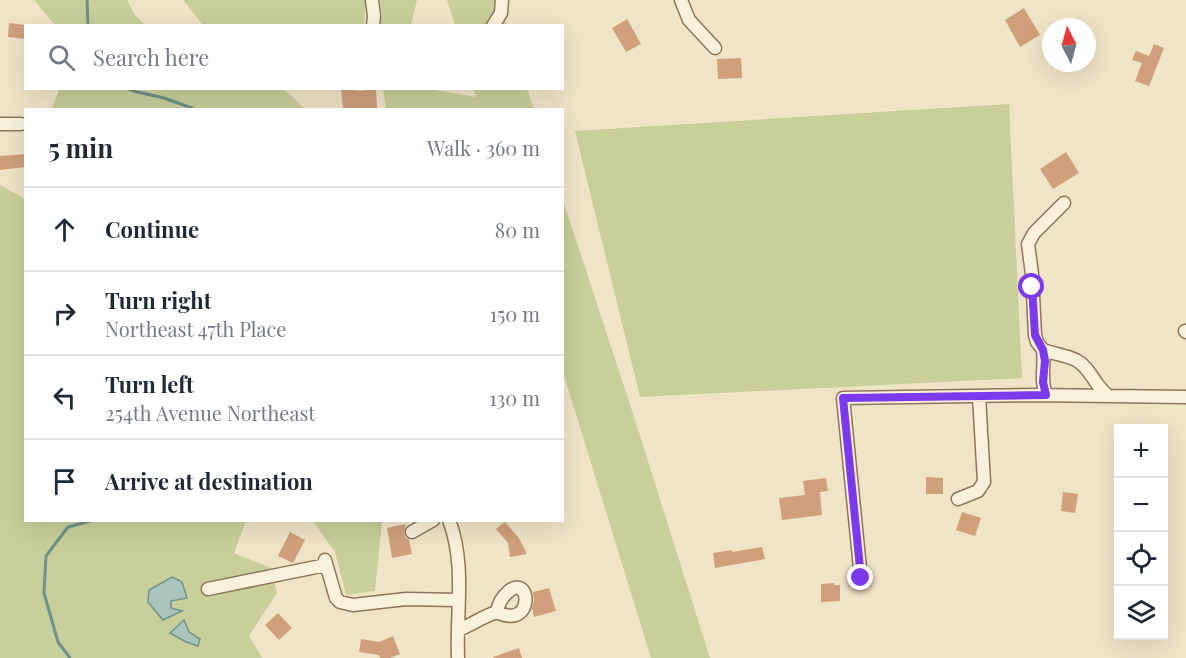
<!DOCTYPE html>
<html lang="en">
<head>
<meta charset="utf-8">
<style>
	:root { --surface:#fff; --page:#f2f2f3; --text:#1f2937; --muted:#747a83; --line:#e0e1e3 }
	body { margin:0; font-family:"Playfair Display",serif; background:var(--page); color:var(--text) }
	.controls { position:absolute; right:18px; bottom:18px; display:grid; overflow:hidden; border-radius:0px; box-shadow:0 6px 24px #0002 }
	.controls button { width:54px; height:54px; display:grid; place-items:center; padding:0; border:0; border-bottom:2px solid var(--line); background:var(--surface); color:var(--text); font:30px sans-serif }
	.compass { position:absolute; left:1042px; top:18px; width:54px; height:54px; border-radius:50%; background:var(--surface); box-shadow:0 6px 24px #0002; rotate:354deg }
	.stop { position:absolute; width:18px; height:18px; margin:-14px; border:4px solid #7c3aed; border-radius:50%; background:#fff }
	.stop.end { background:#7c3aed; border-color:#fff; box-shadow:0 2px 6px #0008 }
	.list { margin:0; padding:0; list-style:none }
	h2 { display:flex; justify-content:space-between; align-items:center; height:78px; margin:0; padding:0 24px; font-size:26px }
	h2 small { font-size:20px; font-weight:400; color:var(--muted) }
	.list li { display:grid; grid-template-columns:39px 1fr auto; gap:18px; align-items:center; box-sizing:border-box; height:84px; padding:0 24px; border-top:2px solid var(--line) }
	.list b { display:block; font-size:22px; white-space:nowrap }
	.list p { margin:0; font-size:20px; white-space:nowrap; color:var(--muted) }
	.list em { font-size:20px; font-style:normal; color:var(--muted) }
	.icon { flex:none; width:33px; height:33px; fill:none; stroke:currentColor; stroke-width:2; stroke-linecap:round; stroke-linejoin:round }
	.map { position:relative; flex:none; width:1186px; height:658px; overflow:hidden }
	.search { position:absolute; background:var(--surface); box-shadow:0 6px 24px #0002; left:24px; top:24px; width:540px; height:66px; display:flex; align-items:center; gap:15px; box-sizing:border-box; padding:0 21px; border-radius:0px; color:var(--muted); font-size:22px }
	.panel { position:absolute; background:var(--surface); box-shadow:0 6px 24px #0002; left:24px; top:108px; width:540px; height:414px; border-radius:0px }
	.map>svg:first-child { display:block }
	.green { fill:#c8cf9a }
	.water { fill:#a8c4bc; stroke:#6e938a; stroke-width:1.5 }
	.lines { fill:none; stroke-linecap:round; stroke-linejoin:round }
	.stream { stroke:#6e938a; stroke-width:3 }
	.building { fill:#cfa07b }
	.minor-casing { stroke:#8d765b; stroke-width:15 }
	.minor { stroke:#faf1db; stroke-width:12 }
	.route { stroke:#7c3aed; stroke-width:8 }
</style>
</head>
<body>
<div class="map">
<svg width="1186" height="658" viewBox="0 0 1186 658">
	<rect width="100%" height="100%" fill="#f0e4c7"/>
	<!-- green -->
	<path class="green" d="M34,0H127L135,15L145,25H55Z
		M183,0H366L364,25H203Z
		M380,0H417L411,25H381L382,17Z
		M447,0H498L507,25H455Z
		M60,88L285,89V90L305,109H51Z
		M383,89H429L476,97L474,89H527L534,109H386Z
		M1009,104L1022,378L640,397L575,131Z
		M0,185L25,199L26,520L246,521L234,553L271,568L277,593L249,636L262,658H0Z
		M562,197L636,423L710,658H651L563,372Z
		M313,521H382L375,591L346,595L335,552Z"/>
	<!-- water -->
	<path class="water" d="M172,577L182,582L187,598L171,601V608L182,611L163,620L148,602L149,590Z
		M184,620L189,632L200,639L198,646L186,642L170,633Z"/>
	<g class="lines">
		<!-- stream -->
		<path class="stream" d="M87,0L88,26
			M127,88L133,91L164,98L192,108L193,110
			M70,658L58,642L44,593L46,556L68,527L94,520"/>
	</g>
	<!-- building -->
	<path class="building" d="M1024,8L1040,35L1020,47L1005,20Z
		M627,19L641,44L626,52L612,28Z
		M9,23L26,25V39L8,37Z
		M1154,44L1164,48L1149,86L1135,81L1142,63L1132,60L1136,51L1149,56Z
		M741,58L742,78L718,79L717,59Z
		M341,88H357V91L376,89L377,108L343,110Z
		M1066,152L1079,173L1053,189L1040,169Z
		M26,154V167L0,170V156Z
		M926,477L943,478V494H926Z
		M826,478L828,491L820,492L822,515L782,520L779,498L805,495L803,481Z
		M1063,492L1078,494L1075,513L1061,511Z
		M962,512L981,518L975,536L956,530Z
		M505,522L519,538L527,554L510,557L508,543L496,529Z
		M406,524L404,533L405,537L409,540L412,554L392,558L387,528Z
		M290,532L305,540L293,563L278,556Z
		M762,547L765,559L715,568L713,553L732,550V552Z
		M834,583V585H840V601L821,602V584Z
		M549,588L556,611L534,617L532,608L534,601L533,592Z
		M278,613L292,628L279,640L265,625Z
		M393,636L400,654L390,658H380L379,655L359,652L361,639L379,642Z
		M519,648L522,658H493V657Z"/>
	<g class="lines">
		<defs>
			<path id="minor" d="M372,0L374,16L373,26
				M681,0L689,20L715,48
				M493,26L501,13L502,0
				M0,124H21
				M1185,331L1186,332
				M1043,350L1037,342L1035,335L1032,274L1028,244L1034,233L1064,203
				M1046,395C1040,381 1045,365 1043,350C1054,354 1066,355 1076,360C1087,366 1091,376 1098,385C1101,389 1105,393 1108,396
				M958,499L978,491L984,482L979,396
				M449,520C466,564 456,612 458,658
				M412,532L433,520
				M325,560L336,598L340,602L353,605L406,599L458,600
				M861,578L843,398L1034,395L1186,397
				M208,589L326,565
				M458,630C472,625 483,616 497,612C535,631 531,571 508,592C502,597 498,605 497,612"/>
		</defs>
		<!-- minor casing -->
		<use href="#minor" class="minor-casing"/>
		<!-- minor -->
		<use href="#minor" class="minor"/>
	</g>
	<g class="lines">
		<!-- route -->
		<path class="route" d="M861,578L843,398L1046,395L1043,382L1045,361L1043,350L1035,335L1032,287"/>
	</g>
</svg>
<div class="controls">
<button>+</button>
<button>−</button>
<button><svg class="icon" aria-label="locate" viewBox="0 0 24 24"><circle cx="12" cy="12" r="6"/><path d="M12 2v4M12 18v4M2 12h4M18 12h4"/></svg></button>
<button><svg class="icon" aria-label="layers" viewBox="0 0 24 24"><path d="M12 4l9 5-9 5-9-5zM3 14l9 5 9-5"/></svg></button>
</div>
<svg class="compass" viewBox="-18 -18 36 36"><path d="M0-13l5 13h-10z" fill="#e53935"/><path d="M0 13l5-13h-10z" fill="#747a83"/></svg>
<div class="stop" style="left:1032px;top:287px"></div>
<div class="stop end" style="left:861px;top:578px"></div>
<div class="search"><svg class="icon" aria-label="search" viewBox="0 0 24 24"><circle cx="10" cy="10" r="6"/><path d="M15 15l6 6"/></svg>Search here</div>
<section class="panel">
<h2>5 min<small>Walk · 360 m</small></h2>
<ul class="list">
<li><svg class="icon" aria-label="ahead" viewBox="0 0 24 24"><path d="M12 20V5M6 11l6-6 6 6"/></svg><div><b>Continue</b></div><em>80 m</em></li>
<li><svg class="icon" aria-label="right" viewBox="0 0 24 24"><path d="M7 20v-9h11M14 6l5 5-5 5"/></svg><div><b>Turn right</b><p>Northeast 47th Place</p></div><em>150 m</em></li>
<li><svg class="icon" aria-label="left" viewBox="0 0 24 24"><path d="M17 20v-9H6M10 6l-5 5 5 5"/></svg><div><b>Turn left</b><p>254th Avenue Northeast</p></div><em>130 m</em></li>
<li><svg class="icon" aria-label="arrive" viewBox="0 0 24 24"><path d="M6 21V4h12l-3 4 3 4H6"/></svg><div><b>Arrive at destination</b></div></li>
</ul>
</section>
</div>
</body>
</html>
